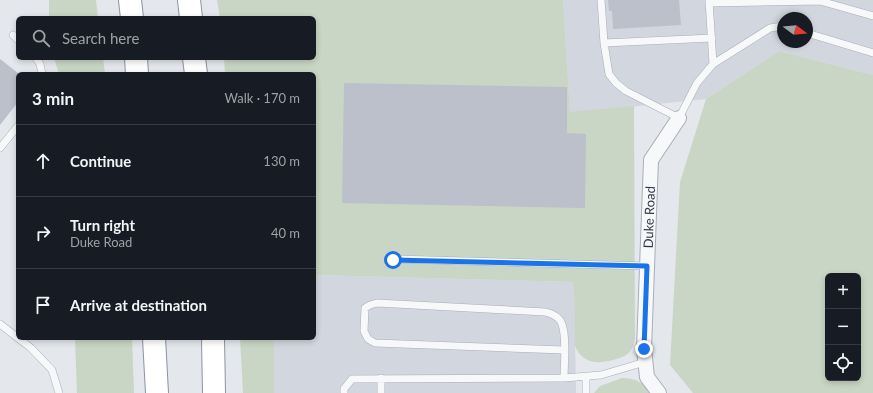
<!DOCTYPE html>
<html lang="en">
<head>
<meta charset="utf-8">
<style>
	:root { --surface:#171b24; --page:#242831; --text:#f1f3f6; --muted:#9ea1a6; --line:#363941 }
	body { margin:0; font-family:Lato,sans-serif; background:var(--page); color:var(--text) }
	.controls { position:absolute; right:12px; bottom:12px; display:grid; overflow:hidden; border-radius:6px; box-shadow:0 2px 6px #0003 }
	.controls button { width:36px; height:36px; display:grid; place-items:center; padding:0; border:0; border-bottom:1px solid var(--line); background:var(--surface); color:var(--text); font:20px sans-serif }
	.compass { position:absolute; left:777px; top:12px; width:36px; height:36px; border-radius:50%; background:var(--surface); box-shadow:0 2px 6px #0003; rotate:106deg }
	.stop { position:absolute; width:12px; height:12px; margin:-9px; border:3px solid #1a73e8; border-radius:50%; background:#fff }
	.stop.end { background:#1a73e8; border-color:#fff; box-shadow:0 1px 4px #0008 }
	.list { margin:0; padding:0; list-style:none }
	h2 { display:flex; justify-content:space-between; align-items:center; height:52px; margin:0; padding:0 16px; font-size:17px }
	h2 small { font-size:13px; font-weight:400; color:var(--muted) }
	.list li { display:grid; grid-template-columns:26px 1fr auto; gap:12px; align-items:center; box-sizing:border-box; height:72px; padding:0 16px; border-top:1px solid var(--line) }
	.list b { display:block; font-size:15px; white-space:nowrap }
	.list p { margin:0; font-size:13px; white-space:nowrap; color:var(--muted) }
	.list em { font-size:13px; font-style:normal; color:var(--muted) }
	.icon { flex:none; width:22px; height:22px; fill:none; stroke:currentColor; stroke-width:2; stroke-linecap:round; stroke-linejoin:round }
	.map { position:relative; flex:none; width:873px; height:393px; overflow:hidden }
	.search { position:absolute; background:var(--surface); box-shadow:0 2px 6px #0003; left:16px; top:16px; width:300px; height:44px; display:flex; align-items:center; gap:10px; box-sizing:border-box; padding:0 14px; border-radius:6px; color:var(--muted); font-size:15px }
	.panel { position:absolute; background:var(--surface); box-shadow:0 2px 6px #0003; left:16px; top:72px; width:300px; height:268px; border-radius:6px }
	.map>svg:first-child { display:block }
	.built { fill:#d2d6de; fill-rule:evenodd }
	.green { fill:#c9d6c5; fill-rule:evenodd }
	.building { fill:#bbc0ca }
	.lines { fill:none; stroke-linecap:round; stroke-linejoin:round }
	.lane-casing { stroke:#a9aeb7; stroke-width:8 }
	.street-casing { stroke:#a9aeb7; stroke-width:16 }
	.highway-casing { stroke:#8b94a3; stroke-width:24 }
	.lane { stroke:#f7f8fa; stroke-width:7 }
	.street { stroke:#f7f8fa; stroke-width:14 }
	.highway { stroke:#fff; stroke-width:22 }
	.route { stroke:#1a73e8; stroke-width:5 }
	.labels { text-anchor:middle; dominant-baseline:central; stroke-width:3.5; stroke-linejoin:round; paint-order:stroke }
	.street-label { font-size:13px; fill:#2b3445; stroke:#f4f6f9 }
</style>
</head>
<body>
<div class="map">
<svg width="873" height="393" viewBox="0 0 873 393">
	<rect width="100%" height="100%" fill="#e4e7ec"/>
	<!-- built -->
	<path class="built" d="M563,0H873V75L779,51L706,99L570,113ZM783,18H807V42H783Z
		M314,275L574,282L576,393H274V338H314Z"/>
	<!-- green -->
	<path class="green" d="M49,0H96L98,18H49Z
		M217,0H563L570,112L634,106L635,338C632,353 628,356 613,360C598,364 584,364 576,348C574,344 575,337 575,332C574,316 575,299 573,282L314,275V74H225L224,58H314V18H220Z
		M779,51L873,75V393H693L670,365L680,182L706,99ZM828,276H858V378H828Z
		M54,58H103L105,74H59Z
		M75,338H132L134,393H77Z
		M240,338H274V393H243Z
		M622,378C636,378 643,383 652,393H594L600,386Z"/>
	<!-- building -->
	<path class="building" d="M608,0H679L681,25L613,29L612,11H609Z
		M0,59L18,73V102L0,125Z
		M344,83L567,87V133L586,134L585,208L342,203Z"/>
	<g class="lines">
		<defs>
			<path id="lane" d="M601,0L604,43L609,74L616,83L626,91L679,118L697,83L713,64L770,28L783,26
				M709,0L713,64
				M709,3L820,1L873,16
				M807,33L873,53
				M13,35L18,40
				M604,43L712,38
				M36,58L40,64L42,74
				M0,148L18,126
				M393,259L647,266
				M0,324L18,338
				M18,338L31,348L52,370L59,393
				M381,378V393
				M564,378C564,365 568,328 559,319C555,315 550,313 545,312L377,303L370,305L365,308L364,331L368,339L375,343L564,350
				M344,393V389L352,379L564,378L601,375L645,362
				M586,393V377"/>
			<g id="street">
				<path id="s1" d="M659,393L647,377L644,349L651,160L679,118"/>
			</g>
			<path id="highway" d="M130,0L132,18
				M189,0L191,18
				M136,58L137,74
				M194,58L196,74
				M154,338L157,393
				M213,338L214,393"/>
		</defs>
		<!-- lane casing -->
		<use href="#lane" class="lane-casing"/>
		<!-- street casing -->
		<use href="#street" class="street-casing"/>
		<!-- highway casing -->
		<use href="#highway" class="highway-casing"/>
		<!-- lane -->
		<use href="#lane" class="lane"/>
		<!-- street -->
		<use href="#street" class="street"/>
		<!-- highway -->
		<use href="#highway" class="highway"/>
	</g>
	<g class="lines">
		<!-- route -->
		<path class="route" d="M393,260L647,266L644,349"/>
	</g>
	<g class="labels">
		<!-- street labels -->
		<g class="street-label">
			<text stroke="none"><textPath href="#s1" startOffset="180">Duke Road</textPath></text>
		</g>
	</g>
</svg>
<div class="controls">
<button>+</button>
<button>−</button>
<button><svg class="icon" aria-label="locate" viewBox="0 0 24 24"><circle cx="12" cy="12" r="6"/><path d="M12 2v4M12 18v4M2 12h4M18 12h4"/></svg></button>
</div>
<svg class="compass" viewBox="-18 -18 36 36"><path d="M0-13l5 13h-10z" fill="#e53935"/><path d="M0 13l5-13h-10z" fill="#9ea1a6"/></svg>
<div class="stop" style="left:393px;top:260px"></div>
<div class="stop end" style="left:644px;top:349px"></div>
<div class="search"><svg class="icon" aria-label="search" viewBox="0 0 24 24"><circle cx="10" cy="10" r="6"/><path d="M15 15l6 6"/></svg>Search here</div>
<section class="panel">
<h2>3 min<small>Walk · 170 m</small></h2>
<ul class="list">
<li><svg class="icon" aria-label="ahead" viewBox="0 0 24 24"><path d="M12 20V5M6 11l6-6 6 6"/></svg><div><b>Continue</b></div><em>130 m</em></li>
<li><svg class="icon" aria-label="right" viewBox="0 0 24 24"><path d="M7 20v-9h11M14 6l5 5-5 5"/></svg><div><b>Turn right</b><p>Duke Road</p></div><em>40 m</em></li>
<li><svg class="icon" aria-label="arrive" viewBox="0 0 24 24"><path d="M6 21V4h12l-3 4 3 4H6"/></svg><div><b>Arrive at destination</b></div></li>
</ul>
</section>
</div>
</body>
</html>
